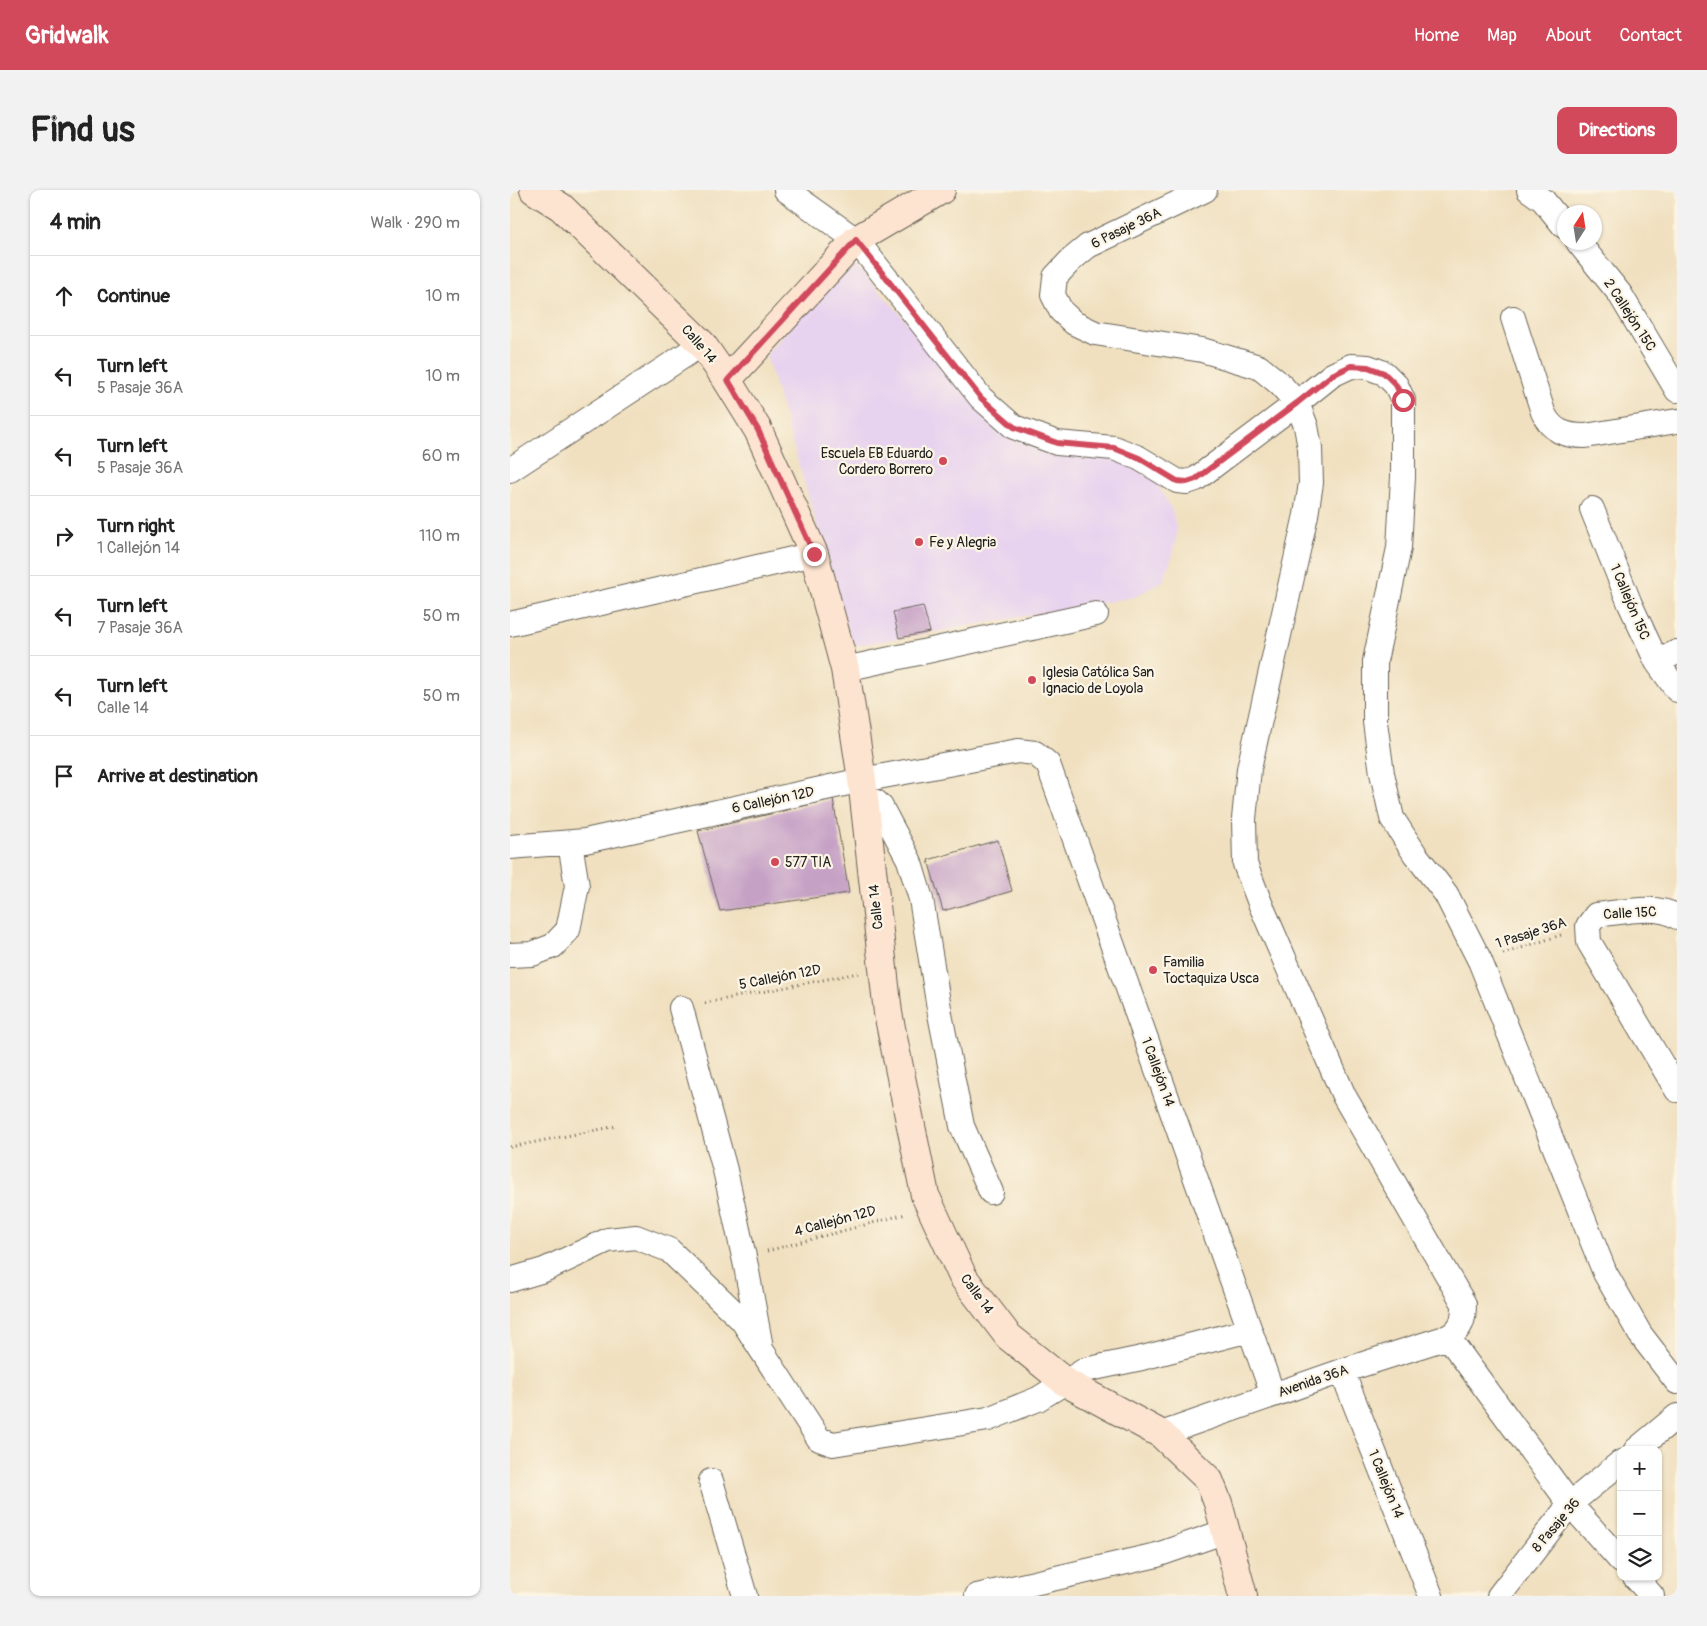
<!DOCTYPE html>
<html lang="en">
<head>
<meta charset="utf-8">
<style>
	:root { --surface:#fff; --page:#f2f2f2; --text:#222; --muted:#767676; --line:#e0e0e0; --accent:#d1495b }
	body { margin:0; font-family:Pangolin,sans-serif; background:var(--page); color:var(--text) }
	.controls { position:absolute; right:15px; bottom:15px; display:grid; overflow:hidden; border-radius:10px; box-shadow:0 1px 4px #0004 }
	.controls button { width:45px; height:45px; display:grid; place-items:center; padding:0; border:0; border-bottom:1px solid var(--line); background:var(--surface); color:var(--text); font:25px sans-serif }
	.compass { position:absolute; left:1047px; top:15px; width:45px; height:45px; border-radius:50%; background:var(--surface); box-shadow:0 1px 4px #0004; rotate:12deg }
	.stop { position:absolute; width:15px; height:15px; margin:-11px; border:4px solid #d1495b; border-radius:50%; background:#fff }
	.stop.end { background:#d1495b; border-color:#fff; box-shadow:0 1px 5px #0008 }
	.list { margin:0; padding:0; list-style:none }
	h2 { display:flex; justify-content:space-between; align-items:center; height:65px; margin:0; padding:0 20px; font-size:21px }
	h2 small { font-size:16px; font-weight:400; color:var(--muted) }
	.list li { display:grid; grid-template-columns:32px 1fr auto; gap:15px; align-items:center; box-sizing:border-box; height:80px; padding:0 20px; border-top:1px solid var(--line) }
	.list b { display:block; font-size:19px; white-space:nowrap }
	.list p { margin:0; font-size:16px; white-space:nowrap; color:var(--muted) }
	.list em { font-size:16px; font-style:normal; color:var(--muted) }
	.icon { flex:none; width:28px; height:28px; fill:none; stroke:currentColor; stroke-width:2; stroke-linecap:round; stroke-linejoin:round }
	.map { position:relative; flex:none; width:1167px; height:1406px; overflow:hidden; border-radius:10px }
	header { display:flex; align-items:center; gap:30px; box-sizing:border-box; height:70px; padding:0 25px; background:var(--accent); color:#fff }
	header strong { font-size:24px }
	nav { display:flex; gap:28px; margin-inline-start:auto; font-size:18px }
	.intro { display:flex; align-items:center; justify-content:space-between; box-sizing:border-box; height:120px; padding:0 30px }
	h1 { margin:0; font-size:35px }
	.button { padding:12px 22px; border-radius:10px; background:var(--accent); color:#fff; font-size:18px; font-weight:700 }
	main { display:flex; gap:30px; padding:0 30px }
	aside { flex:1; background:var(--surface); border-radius:10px; box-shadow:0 1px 4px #0004 }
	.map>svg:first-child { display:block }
	.built { fill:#e7d2ef }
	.building { fill:#c6a1c6 }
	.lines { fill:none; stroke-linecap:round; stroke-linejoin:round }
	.street-casing { stroke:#666155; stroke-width:26 }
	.secondary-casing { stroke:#666155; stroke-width:30 }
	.path { stroke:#666155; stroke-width:3; stroke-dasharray:1 4; stroke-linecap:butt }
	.street { stroke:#fff; stroke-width:24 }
	.secondary { stroke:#fde4d0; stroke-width:28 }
	.route { stroke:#d1495b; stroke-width:6 }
	.poi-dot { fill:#d1495b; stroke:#fcf5e5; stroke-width:2 }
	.labels { text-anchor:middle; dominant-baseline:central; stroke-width:4.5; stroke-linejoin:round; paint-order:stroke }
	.street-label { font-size:14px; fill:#1c1c1c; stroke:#fcf5e5 }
	.poi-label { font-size:14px; fill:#1c1c1c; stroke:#fcf5e5; text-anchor:start }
</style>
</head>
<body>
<header>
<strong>Gridwalk</strong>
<nav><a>Home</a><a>Map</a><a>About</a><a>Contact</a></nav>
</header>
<div class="intro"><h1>Find us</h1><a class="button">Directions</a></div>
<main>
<aside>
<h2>4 min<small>Walk · 290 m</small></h2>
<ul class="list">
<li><svg class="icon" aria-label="ahead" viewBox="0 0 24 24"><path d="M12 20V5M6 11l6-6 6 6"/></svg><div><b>Continue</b></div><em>10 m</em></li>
<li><svg class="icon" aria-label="left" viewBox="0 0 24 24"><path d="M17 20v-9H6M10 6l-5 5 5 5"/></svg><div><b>Turn left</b><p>5 Pasaje 36A</p></div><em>10 m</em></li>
<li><svg class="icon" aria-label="left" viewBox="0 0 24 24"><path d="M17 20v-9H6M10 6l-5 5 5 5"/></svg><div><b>Turn left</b><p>5 Pasaje 36A</p></div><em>60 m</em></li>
<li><svg class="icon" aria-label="right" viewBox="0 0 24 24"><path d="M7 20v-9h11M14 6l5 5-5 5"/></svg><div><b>Turn right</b><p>1 Callejón 14</p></div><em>110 m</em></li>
<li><svg class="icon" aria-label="left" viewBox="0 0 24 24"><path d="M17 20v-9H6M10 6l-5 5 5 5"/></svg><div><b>Turn left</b><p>7 Pasaje 36A</p></div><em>50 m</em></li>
<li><svg class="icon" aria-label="left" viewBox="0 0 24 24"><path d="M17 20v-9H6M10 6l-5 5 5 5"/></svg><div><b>Turn left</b><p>Calle 14</p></div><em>50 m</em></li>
<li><svg class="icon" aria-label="arrive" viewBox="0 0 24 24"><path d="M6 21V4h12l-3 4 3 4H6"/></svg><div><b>Arrive at destination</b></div></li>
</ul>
</aside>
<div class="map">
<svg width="1167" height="1406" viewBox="0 0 1167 1406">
	<rect width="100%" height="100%" fill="#fcf5e5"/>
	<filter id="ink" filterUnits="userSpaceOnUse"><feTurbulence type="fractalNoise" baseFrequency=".02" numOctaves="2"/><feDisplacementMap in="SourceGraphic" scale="10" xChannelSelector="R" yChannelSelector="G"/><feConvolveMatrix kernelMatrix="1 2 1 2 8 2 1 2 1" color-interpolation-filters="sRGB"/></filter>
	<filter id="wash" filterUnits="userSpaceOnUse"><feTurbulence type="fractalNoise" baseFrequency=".0096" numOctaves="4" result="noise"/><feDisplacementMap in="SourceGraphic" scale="20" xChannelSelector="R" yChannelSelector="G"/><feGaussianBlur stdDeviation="1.12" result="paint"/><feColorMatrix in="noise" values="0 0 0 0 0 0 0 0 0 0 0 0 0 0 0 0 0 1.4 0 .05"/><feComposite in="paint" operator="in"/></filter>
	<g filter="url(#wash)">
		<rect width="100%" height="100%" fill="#f0e0c0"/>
		<!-- built -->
		<path class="built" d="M340,69L503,248L589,265L622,277L647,293L662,320L667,343L663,364L653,391L625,407L343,456L256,165Z"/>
		<g id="blocks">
			<!-- building -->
			<path class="building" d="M413,416L420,442L389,448L383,422Z
				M323,609L339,703L210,721L188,641Z
				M488,650L502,701L433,721L418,670Z"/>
		</g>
	</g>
	<g filter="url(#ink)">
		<use href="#blocks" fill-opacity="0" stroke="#666155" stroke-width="1"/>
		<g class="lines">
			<defs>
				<path id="street" d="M276,0L346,50L471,208L504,237L547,253L604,258L629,268L667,291L677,292L686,289L787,213L822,185L841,176L858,177L874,183L886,195L893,210V287L889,358L865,471V532L872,583L882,628L905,664L936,704L970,771L1095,1083L1130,1144L1167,1192
					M1019,0L1033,10L1054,36
					M1068,52L1110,104L1167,200
					M1003,128L1033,222C1041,241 1055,246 1075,246L1167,231
					M0,280L192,154
					M1082,319L1120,414L1147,472L1167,500
					M0,434L304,364
					M1147,472L1167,462
					M335,479L586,424
					M354,607L366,612L371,617L399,670L411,709L430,824L452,936L481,1002
					M0,657L75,651L352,590L508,561L525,563L538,574L763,1205
					M1167,727C1149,713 1107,723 1086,725L1078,736L1079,752L1167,900
					M0,765L22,764L43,756L58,740L67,696L60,653
					M171,818L215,980L236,1076L250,1152
					M0,1090L34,1080L98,1050L126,1047L159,1060L232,1130L309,1249L323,1254L478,1229L528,1209L575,1180L632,1168L740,1140
					M938,1147L1060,1314L1111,1371
					M832,1181L921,1406
					M651,1244L832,1181L938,1147C952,1139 954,1129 954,1114L834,906L750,713L735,674L734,629L739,579L796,325L801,293L800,258L796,236L787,213L770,194L749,177L692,160L585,143L564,133L551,121L543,105L545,87L561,70L578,56L695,0
					M1126,1260L1167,1226
					M201,1291L235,1406
					M1125,1387L1142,1406
					M467,1406L647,1365L716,1341
					M989,1406L1060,1314L1111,1272"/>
				<path id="secondary" d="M24,0L51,17L192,154L217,190L248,240L304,364L335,479L352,590L378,823L415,1005L453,1087L498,1146L555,1192L651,1244L699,1290L708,1313L733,1406
					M217,190L346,50L431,0"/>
			</defs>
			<!-- street casing -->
			<use href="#street" class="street-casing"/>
			<!-- secondary casing -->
			<use href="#secondary" class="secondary-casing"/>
			<!-- path -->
			<path class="path" d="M993,764L1054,744
				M195,813L348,783
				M0,957L107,936
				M257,1061L396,1024"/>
			<!-- street -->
			<use href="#street" class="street"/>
			<!-- secondary -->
			<use href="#secondary" class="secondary"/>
		</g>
	</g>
	<g class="lines" filter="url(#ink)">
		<!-- route -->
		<path class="route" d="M304,364L248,240L218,190L346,50L471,208L504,237L547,253L604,258L629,268L667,291L677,292L686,289L787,213L822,185L841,176L858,177L874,183L886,195L893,210"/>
	</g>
	<!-- markers -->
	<g class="poi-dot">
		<circle cx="433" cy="271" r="5"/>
		<circle cx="409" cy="352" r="5"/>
		<circle cx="522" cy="490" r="5"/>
		<circle cx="265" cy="672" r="5"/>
		<circle cx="643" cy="780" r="5"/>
	</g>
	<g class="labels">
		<!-- street labels -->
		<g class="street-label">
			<text transform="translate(616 38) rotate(-26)">6 Pasaje 36A</text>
			<text transform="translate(1120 125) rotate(57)">2 Callejón 15C</text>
			<text transform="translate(189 154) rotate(49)">Calle 14</text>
			<text transform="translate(1120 412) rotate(67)">1 Callejón 15C</text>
			<text transform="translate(263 610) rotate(-12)">6 Callejón 12D</text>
			<text transform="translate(366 717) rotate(-96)">Calle 14</text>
			<text transform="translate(1120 723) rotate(-3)">Calle 15C</text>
			<text transform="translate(1021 743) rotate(-18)">1 Pasaje 36A</text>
			<text transform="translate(270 787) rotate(-11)">5 Callejón 12D</text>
			<text transform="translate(648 882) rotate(70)">1 Callejón 14</text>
			<text transform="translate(325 1031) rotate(-15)">4 Callejón 12D</text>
			<text transform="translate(467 1104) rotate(54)">Calle 14</text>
			<text transform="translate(803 1191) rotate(-19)">Avenida 36A</text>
			<text transform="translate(876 1294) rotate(68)">1 Callejón 14</text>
			<text transform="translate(1046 1335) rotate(-50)">8 Pasaje 36</text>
		</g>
		<!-- poi labels -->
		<g class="poi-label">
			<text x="423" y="263" text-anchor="end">Escuela EB Eduardo<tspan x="423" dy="16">Cordero Borrero</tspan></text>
			<text x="419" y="352">Fe y Alegria</text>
			<text x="532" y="482">Iglesia Católica San<tspan x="532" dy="16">Ignacio de Loyola</tspan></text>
			<text x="275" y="672">577 TIA</text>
			<text x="653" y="772">Familia<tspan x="653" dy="16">Toctaquiza Usca</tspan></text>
		</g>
	</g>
</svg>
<div class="controls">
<button>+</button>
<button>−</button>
<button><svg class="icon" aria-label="layers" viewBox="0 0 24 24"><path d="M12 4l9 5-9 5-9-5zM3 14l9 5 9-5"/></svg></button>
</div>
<svg class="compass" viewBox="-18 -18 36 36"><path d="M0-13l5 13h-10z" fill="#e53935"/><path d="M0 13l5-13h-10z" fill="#767676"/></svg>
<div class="stop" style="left:893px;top:210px"></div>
<div class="stop end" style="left:304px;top:364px"></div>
</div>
</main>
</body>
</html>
